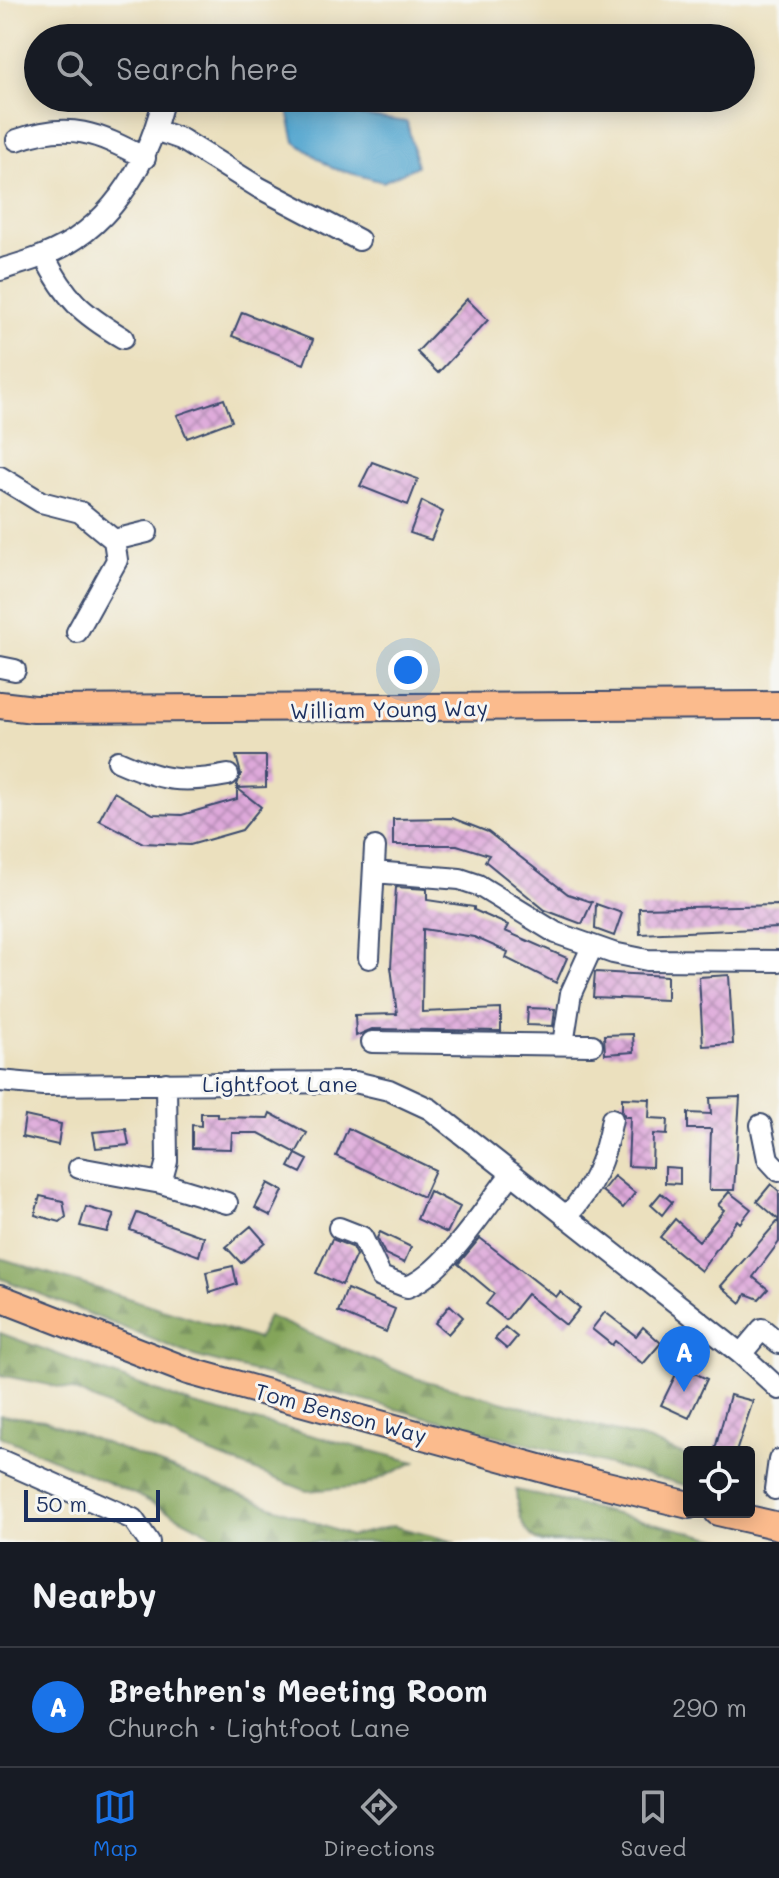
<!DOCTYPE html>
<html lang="en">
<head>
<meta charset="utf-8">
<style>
	:root { --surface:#171b24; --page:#20242c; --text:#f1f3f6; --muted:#9ea1a6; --line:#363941; --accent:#1a73e8 }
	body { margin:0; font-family:Mali,sans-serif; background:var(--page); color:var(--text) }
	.controls { position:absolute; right:24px; bottom:24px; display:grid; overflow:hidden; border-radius:8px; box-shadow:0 4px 20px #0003 }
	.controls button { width:72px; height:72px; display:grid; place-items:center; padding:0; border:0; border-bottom:2px solid var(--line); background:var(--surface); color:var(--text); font:40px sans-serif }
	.scale { position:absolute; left:24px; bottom:20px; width:136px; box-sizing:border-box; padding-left:8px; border:4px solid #1b2f5e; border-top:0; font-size:22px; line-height:28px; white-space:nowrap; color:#1b2f5e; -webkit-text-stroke:6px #f6f6f2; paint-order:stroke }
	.you { position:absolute; left:408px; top:670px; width:28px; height:28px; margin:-20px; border:6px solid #fff; border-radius:50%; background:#1a73e8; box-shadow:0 0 0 12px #1a73e833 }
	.badge { display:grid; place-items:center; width:52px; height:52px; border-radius:50%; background:var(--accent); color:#fff; font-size:26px; font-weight:700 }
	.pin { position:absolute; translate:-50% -66px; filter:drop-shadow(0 2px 4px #0008) }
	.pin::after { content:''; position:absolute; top:42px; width:28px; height:24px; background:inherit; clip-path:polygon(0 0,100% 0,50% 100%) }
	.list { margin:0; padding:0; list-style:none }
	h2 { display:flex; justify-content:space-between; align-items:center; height:104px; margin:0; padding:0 32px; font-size:34px }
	h2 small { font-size:26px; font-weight:400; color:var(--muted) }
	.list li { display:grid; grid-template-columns:52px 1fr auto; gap:24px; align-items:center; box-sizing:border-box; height:120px; padding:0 32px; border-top:2px solid var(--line) }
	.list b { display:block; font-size:30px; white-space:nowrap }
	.list p { margin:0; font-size:26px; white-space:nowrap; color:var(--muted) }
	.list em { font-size:26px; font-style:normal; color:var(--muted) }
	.icon { flex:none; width:44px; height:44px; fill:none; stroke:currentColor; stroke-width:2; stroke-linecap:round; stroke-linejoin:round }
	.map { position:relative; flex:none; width:779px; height:1542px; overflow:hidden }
	.search { position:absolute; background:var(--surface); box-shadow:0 4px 20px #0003; left:24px; right:24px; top:24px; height:88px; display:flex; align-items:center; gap:20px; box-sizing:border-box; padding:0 28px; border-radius:44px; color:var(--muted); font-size:30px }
	.sheet { height:224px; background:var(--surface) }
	nav { display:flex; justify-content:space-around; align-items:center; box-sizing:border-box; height:112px; border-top:2px solid var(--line); background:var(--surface); font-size:22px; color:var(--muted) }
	nav a { display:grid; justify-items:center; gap:4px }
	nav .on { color:var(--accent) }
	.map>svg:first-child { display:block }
	.forest { fill:url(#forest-firs); stroke:#506a5c; stroke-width:2 }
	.water { fill:#53a6cf; stroke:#376a96; stroke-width:2 }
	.building { fill:url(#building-cross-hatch) }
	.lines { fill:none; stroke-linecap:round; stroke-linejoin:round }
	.minor-casing { stroke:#3a4a6c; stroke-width:24 }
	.major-casing { stroke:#3a4a6c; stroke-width:30 }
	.minor { stroke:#fff; stroke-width:20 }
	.major { stroke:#fbbb8d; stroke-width:26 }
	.labels { text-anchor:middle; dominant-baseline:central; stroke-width:6; stroke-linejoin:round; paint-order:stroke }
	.street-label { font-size:22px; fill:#1b2f5e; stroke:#f6f6f2 }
</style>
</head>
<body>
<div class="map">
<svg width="779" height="1542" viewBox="0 0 779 1542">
	<defs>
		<pattern id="forest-firs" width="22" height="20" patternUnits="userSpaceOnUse" patternTransform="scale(2)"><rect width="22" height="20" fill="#84a55a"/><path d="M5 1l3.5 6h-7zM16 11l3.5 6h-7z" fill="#6b874e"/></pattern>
		<pattern id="building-cross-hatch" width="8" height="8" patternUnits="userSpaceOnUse" patternTransform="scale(2)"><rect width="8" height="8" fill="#dea9da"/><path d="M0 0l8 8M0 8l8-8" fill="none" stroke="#b38ab4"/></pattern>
	</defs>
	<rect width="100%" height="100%" fill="#f6f6f2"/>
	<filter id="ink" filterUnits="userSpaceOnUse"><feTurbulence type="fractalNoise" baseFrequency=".0125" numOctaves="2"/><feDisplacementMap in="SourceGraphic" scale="16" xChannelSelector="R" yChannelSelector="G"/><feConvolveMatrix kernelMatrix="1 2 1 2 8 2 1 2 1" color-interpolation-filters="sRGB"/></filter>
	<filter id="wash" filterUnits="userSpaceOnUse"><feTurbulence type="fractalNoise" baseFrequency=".006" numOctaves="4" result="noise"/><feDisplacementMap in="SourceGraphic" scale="32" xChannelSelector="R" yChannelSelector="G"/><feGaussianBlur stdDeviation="1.8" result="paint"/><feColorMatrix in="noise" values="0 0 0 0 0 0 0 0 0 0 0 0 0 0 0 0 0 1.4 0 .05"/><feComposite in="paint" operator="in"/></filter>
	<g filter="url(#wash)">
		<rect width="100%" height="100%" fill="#ebe0be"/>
		<!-- forest -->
		<path class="forest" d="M0,1258L258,1339L268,1316L415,1378L647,1440L689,1457V1486L194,1356L0,1278Z
			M0,1333L194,1405L415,1462L364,1486L307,1491L200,1449L73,1390L0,1375Z
			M0,1415L44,1420L350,1536L393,1526L456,1542H226L139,1496L0,1436Z
			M516,1490L728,1541V1542H542C521,1536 517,1508 516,1490Z"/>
		<!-- water -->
		<path class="water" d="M309,108L407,122L417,166L383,182L332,168L295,142L288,111Z"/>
		<g id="blocks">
			<!-- building -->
			<path class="building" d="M467,299L488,320L438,373L417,352Z
				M242,312L313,340L304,364L232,336Z
				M224,399L232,421L187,438L177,415Z
				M372,462L418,479L408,505L360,486Z
				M422,501L443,512L431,540L410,533Z
				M236,756H266V787L237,788L261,807L242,830L190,845L143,843L99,820L114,792L153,814L182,815L237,799V785L241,774Z
				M452,818L488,832L568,894L592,902L582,924L545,910L485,861L489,855L457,845H393V819Z
				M396,887L427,889V900L474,907V910L508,925L505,931L567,958L556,983L506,958L508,952L474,937L423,929L422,1012L501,1009V1031L372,1029L356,1036L355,1015L397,1014L391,967Z
				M596,904L622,913L614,936L595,929Z
				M779,905V928L640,934L639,908Z
				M595,972L667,976V1000L593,997Z
				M729,975L733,1044L703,1046L699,977Z
				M528,1008L555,1009L553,1026L527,1025Z
				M633,1034L634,1052L605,1054L604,1035Z
				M740,1097L734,1190H709L711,1129H688V1113L711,1114L710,1098Z
				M622,1098L650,1099L649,1118L668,1119L667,1135L653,1134L652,1167L628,1166L630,1117H625L622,1110Z
				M201,1113H217V1117L268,1118L270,1113L307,1133L296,1153L259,1133H232L231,1149L192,1148V1125L201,1126Z
				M25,1116L61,1124L58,1145L22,1137Z
				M348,1128L435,1170L423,1197L336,1156Z
				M126,1129L129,1145L96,1148L93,1132Z
				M296,1154L308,1160L301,1173L289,1167Z
				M665,1167L680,1168V1184L665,1183Z
				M614,1176L635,1193L623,1208L602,1191Z
				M268,1183L283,1191L271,1216L255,1208Z
				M771,1184L779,1191V1242L753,1277L768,1289L759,1299L746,1294L741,1303L721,1286L779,1220L757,1201Z
				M429,1191L460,1207L447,1233L417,1219Z
				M729,1192L751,1209L740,1223L737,1220L701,1271L660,1237L675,1219L699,1241L724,1210L718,1205Z
				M661,1193L672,1202L662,1215L651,1205Z
				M40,1196L63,1201L66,1217L60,1222L35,1215Z
				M86,1207L114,1215L107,1232L80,1226Z
				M137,1213L204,1237L199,1256L130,1230Z
				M251,1226L265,1242L241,1263L226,1247Z
				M380,1232L411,1247L404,1263L385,1254L377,1238Z
				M480,1238L556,1297L560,1292L580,1308L566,1325L527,1294L506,1320L486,1304L494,1294L458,1264Z
				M332,1239L352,1247L356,1255L342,1285L316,1273Z
				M233,1266L237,1284L210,1293L206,1272Z
				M347,1289L395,1309L386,1332L338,1312Z
				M450,1305L463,1317L448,1334L435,1323Z
				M605,1312L636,1336L643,1327L661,1343L643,1364L615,1341L612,1345L592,1329Z
				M505,1327L517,1337L507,1349L495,1339Z
				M680,1366L707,1379L689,1418L661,1405Z
				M730,1395L753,1401L736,1452L715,1449Z"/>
		</g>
	</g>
	<g filter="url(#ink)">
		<use href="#blocks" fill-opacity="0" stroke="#3a4a6c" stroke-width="2"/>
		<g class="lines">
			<defs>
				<path id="minor" d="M155,130L181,139L258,187L359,240
					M17,140C70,121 97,133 145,158
					M44,256C66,299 81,313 123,338
					M0,270C14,265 28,262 42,256C108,231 145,170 162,105
					M0,477L41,502L80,512L114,540L117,560L77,632
					M114,540L147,532
					M0,667L15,670
					M118,761C161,780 181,784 228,775
					M374,872L460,879L478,885L556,933L613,953L647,960L779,961
					M369,958L375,847
					M372,1042L592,1045
					M563,1044L571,993L592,947
					M0,1081L43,1085L355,1082L389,1090L430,1109L741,1354L779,1389
					M761,1125L768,1159L779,1171
					M79,1168L161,1183L227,1203
					M161,1183L167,1161L166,1083
					M567,1216C594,1187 605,1158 612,1119
					M339,1228L362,1237L381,1277L407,1287C445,1273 486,1206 512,1173
					M741,1354L762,1329L779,1343
					M0,1460L133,1519L149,1542
					M775,1489L779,1460"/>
				<path id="major" d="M0,705L34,709L779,705
					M0,1298L188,1371L565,1475L689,1505
					M718,1512L779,1526"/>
			</defs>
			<!-- minor casing -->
			<use href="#minor" class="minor-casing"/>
			<!-- major casing -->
			<use href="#major" class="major-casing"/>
			<!-- minor -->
			<use href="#minor" class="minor"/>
			<!-- major -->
			<use href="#major" class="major"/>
		</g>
	</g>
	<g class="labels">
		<!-- street labels -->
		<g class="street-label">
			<text transform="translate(389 709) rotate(-1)">William Young Way</text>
			<text x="280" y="1083">Lightfoot Lane</text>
			<text transform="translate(341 1413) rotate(15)">Tom Benson Way</text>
		</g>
	</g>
</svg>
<div class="controls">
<button><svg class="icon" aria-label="locate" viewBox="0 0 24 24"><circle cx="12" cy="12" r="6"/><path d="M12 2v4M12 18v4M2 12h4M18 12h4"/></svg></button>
</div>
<div class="scale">50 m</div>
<div class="you"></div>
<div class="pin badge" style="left:684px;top:1392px">A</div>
<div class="search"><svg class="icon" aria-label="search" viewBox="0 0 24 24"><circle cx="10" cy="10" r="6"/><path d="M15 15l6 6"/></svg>Search here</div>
</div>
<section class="sheet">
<h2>Nearby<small></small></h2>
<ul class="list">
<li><span class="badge">A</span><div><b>Brethren's Meeting Room</b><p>Church · Lightfoot Lane</p></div><em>290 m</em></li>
</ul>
</section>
<nav>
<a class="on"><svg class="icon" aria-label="map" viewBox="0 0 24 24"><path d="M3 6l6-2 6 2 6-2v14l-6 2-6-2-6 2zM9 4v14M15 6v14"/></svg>Map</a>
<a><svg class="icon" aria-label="directions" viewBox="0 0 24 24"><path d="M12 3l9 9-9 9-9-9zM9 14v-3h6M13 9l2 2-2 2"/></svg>Directions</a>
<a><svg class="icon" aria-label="saved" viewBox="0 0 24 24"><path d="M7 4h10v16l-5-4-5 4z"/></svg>Saved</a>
</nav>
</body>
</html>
